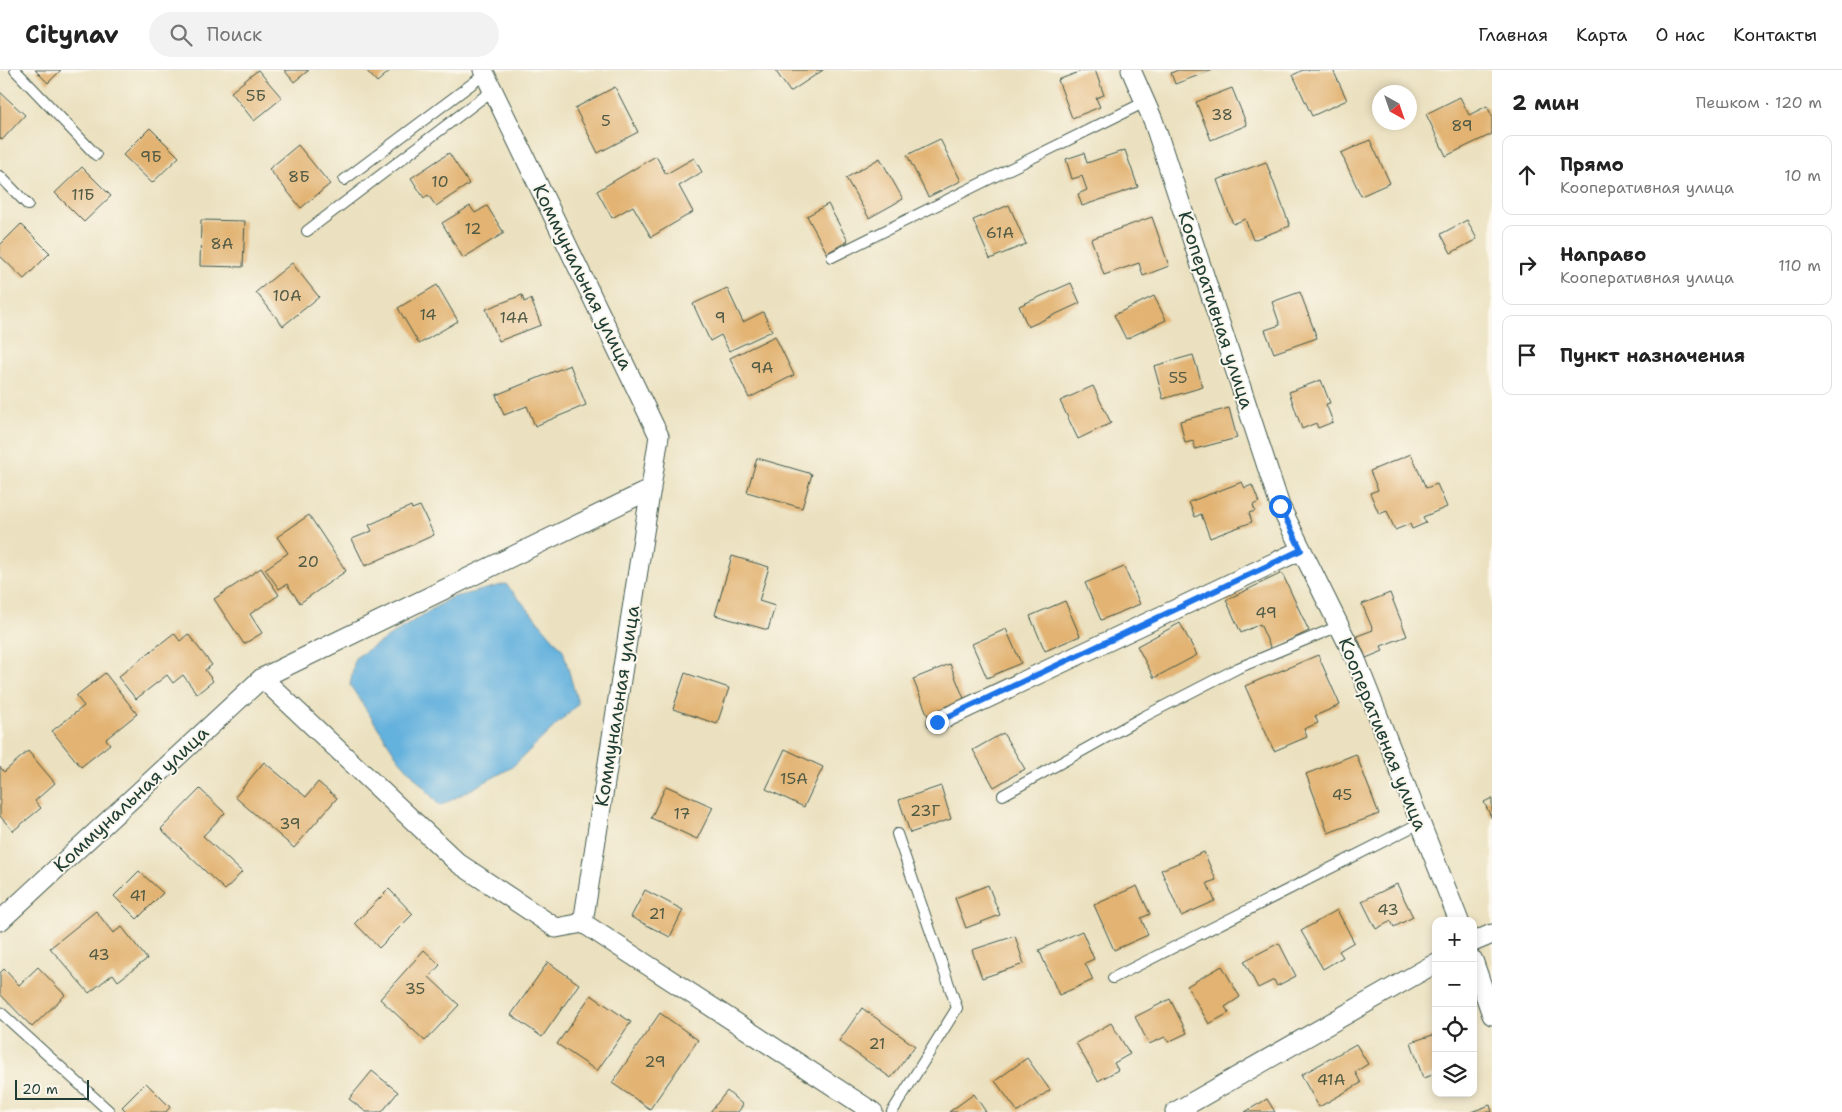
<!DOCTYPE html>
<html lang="ru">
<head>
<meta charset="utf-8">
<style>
	:root { --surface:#fff; --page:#f2f2f2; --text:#222; --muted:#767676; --line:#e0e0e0 }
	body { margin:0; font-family:"Shantell Sans",sans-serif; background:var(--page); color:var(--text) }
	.controls { position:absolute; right:15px; bottom:15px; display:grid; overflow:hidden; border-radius:10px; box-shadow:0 2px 8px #0003 }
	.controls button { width:45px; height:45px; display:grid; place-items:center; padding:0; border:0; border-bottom:1px solid var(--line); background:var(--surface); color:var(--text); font:25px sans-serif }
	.compass { position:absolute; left:1372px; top:15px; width:45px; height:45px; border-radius:50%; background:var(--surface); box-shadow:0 2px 8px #0003; rotate:140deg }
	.scale { position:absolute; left:15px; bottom:12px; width:74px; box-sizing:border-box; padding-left:5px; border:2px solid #1f3d34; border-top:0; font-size:14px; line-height:18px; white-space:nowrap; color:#1f3d34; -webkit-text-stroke:4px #fbf7ec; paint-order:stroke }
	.stop { position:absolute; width:15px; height:15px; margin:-11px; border:4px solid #1a73e8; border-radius:50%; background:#fff }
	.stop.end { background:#1a73e8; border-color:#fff; box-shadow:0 1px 5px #0008 }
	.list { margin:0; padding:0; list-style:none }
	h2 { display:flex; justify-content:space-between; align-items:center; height:65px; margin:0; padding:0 20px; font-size:21px }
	h2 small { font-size:16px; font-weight:400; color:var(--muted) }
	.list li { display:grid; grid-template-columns:32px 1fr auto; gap:15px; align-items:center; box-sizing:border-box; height:80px; margin:0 10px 10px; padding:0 10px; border:1px solid var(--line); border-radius:10px }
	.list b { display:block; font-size:19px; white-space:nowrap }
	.list p { margin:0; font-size:16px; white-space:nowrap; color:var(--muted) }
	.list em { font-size:16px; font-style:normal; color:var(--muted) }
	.icon { flex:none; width:28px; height:28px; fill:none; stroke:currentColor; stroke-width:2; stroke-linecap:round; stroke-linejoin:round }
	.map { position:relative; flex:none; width:1492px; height:1042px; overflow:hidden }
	header { display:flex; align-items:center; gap:30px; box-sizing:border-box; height:70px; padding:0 25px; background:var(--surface); border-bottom:1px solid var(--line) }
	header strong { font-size:24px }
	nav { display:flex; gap:28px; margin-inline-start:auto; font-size:18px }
	.search { width:350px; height:45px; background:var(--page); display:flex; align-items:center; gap:12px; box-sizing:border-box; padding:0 18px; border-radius:28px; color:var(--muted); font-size:19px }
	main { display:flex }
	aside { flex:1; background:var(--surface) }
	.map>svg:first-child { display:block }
	.water { fill:#63b1dd; stroke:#417788 }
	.building { fill:#e2b372 }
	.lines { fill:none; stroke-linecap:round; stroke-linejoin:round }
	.service-casing { stroke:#3e5649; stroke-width:12 }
	.minor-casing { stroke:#3e5649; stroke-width:21 }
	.service { stroke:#fff; stroke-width:10 }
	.minor { stroke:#fff; stroke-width:19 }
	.route { stroke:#1a73e8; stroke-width:6 }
	.labels { text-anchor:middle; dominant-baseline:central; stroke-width:4; stroke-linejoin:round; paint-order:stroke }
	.number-label { font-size:16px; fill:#505a44 }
	.street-label { font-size:19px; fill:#1f3d34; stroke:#fbf7ec }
</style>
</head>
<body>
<header>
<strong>Citynav</strong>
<div class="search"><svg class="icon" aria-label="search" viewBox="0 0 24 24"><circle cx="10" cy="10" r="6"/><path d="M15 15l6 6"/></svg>Поиск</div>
<nav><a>Главная</a><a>Карта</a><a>О нас</a><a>Контакты</a></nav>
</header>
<main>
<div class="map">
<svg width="1492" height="1042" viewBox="0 0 1492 1042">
	<rect width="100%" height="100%" fill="#fbf7ec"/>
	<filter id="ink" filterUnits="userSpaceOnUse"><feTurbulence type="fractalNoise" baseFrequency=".02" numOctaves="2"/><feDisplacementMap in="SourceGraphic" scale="10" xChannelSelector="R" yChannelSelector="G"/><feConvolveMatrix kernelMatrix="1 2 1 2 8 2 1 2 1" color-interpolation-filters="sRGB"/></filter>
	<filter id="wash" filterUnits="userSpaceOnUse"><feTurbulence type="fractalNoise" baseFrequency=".0096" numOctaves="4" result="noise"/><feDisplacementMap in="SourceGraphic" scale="20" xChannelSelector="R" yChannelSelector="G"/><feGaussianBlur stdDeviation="1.12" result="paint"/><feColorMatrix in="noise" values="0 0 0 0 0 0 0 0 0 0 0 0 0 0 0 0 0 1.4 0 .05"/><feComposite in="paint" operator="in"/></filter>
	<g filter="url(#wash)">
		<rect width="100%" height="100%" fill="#ebe1c0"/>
		<!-- water -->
		<path class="water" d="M506,514L563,580L578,634L511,698L440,736L398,688L350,615L355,588L450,528Z"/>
		<g id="blocks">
			<!-- building -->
			<path class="building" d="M35,0H61L48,13Z
				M258,0L282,28L254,51L231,22Z
				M284,0H309L294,12Z
				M366,0H391L377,12Z
				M775,0H823L790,22Z
				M1084,0H1095L1104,25L1096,28L1100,37L1072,48L1058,10Z
				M1178,0H1213L1175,14L1171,3Z
				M1303,0H1333L1347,30L1312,46L1293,5Z
				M615,17L638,62L598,83L575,38Z
				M1232,18L1247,55L1211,70L1196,32Z
				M0,22L25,45L2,70L0,68Z
				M1460,27L1469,45L1487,36L1492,46V64L1446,86L1426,44Z
				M150,58L179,87L152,113L123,85Z
				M940,69L961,111L928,127L907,85Z
				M1370,70L1390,113L1361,126L1341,83Z
				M298,75L330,114L301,138L269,99Z
				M1125,80L1138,117L1082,136L1078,124L1087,120L1082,106L1072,109L1066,89L1084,83L1087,93Z
				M449,83L469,114L436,136L428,125L424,128L411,108Z
				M656,86L666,104L694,88L702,102L679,116L693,142L651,167L633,136L612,148L597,121Z
				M880,88L903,129L869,148L846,108Z
				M1266,92L1290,156L1253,170L1245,149L1233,154L1217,110Z
				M82,97L111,126L84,152L55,123Z
				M828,134L848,171L827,183L807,146Z
				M1009,135L1026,174L990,189L973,150Z
				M470,136L475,143L487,136L504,163L463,188L442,153Z
				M1152,147L1169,196L1143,206L1139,193L1104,205L1091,169Z
				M201,150L245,151L243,197L200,196Z
				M1467,150L1477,169L1451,183L1441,164Z
				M21,154L50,183L24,209L0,186V175Z
				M292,193L319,227L283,256L256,222Z
				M1071,213L1080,233L1028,257L1019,236Z
				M437,215L458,251L419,274L398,238Z
				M727,218L743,252L763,242L772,261L729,281L721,265L710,271L693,234Z
				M1300,222L1317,268L1274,283L1265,260L1280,255L1272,232Z
				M522,225L524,232L531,229L541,255L499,271L486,239Z
				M1154,226L1166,250L1126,269L1114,245Z
				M775,266L794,305L749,328L730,288Z
				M1193,285L1203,317L1163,329L1154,296Z
				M570,295L586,335L535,356L527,336L504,345L496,325Z
				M1321,310L1330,333L1326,334L1333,352L1318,358L1316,353L1302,359L1289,322Z
				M1093,316L1111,353L1078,369L1060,331Z
				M1229,338L1237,368L1195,379L1193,371L1185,373L1180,351Z
				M1411,384L1426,418L1437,414L1447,437L1423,447L1426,453L1412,459L1410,454L1395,460L1387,441L1379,444L1370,423L1378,420L1370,401Z
				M757,388L812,404L802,438L747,422Z
				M1242,412L1245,418L1252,415L1259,432L1253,435L1255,441L1249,443L1252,452L1210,468L1201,444L1195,447L1189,432Z
				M411,436L412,439L420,436L434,465L365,496L352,469L372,461L369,455Z
				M309,445L346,501L300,533L287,514L279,519L265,499L288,483L277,467Z
				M732,486L769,497L759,531L775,536L768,560L715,545Z
				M1124,497L1140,534L1101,550L1085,513Z
				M261,498L279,525L250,544L262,563L244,574L214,529Z
				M1282,503L1309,561L1271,579L1260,554L1241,563L1226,530Z
				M1390,523L1407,566L1381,576L1383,581L1366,588L1357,566L1373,560L1362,534Z
				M1065,531L1080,566L1045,581L1030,546Z
				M1180,553L1197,585L1154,608L1137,576Z
				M1006,559L1021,593L987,608L972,574Z
				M174,563L180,571L188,564L212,595L205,600L213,611L197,624L183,605L173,613L167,605L136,629L118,607Z
				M1318,585L1340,635L1315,646L1318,653L1304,659L1307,667L1274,681L1245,616Z
				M950,594L965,631L928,646L913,609Z
				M105,603L137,644L106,669L110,674L81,697L52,661L84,636L76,626Z
				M685,603L729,618L717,654L673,639Z
				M1003,663L1025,699L994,717L973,680Z
				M785,679L823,697L804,737L766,719Z
				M28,681L55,713L35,731L41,738L13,761L0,746V697L4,702Z
				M1356,684L1379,744L1328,763L1306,704Z
				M264,692L306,727L318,712L337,728L294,778L235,727Z
				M666,716L713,737L697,769L651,748Z
				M941,716L951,749L910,763L899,730Z
				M200,719L225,743L203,766L242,802L225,820L161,759Z
				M1492,728V749L1484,732Z
				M1204,782L1216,810L1207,813L1215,831L1181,846L1161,800Z
				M139,801L163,823L137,849L114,826Z
				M1397,814L1413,847L1394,857L1391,851L1376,859L1362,831Z
				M988,815L1000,845L966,858L955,828Z
				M1137,816L1150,844L1141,848L1148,865L1114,880L1094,835Z
				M389,819L413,844L379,878L355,853Z
				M645,820L683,840L670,867L631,847Z
				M1337,840L1354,872L1339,881L1343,887L1323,899L1301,861Z
				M96,841L113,863L122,857L147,889L118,911L113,904L89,923L50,878Z
				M1082,861L1094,889L1085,893L1093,910L1059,925L1039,880Z
				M1015,866L1024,894L982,908L972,880Z
				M1279,873L1296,906L1277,916L1274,910L1258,918L1244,891Z
				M424,880L440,895L429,907L459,935L425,971L380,929Z
				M548,892L579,914L542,967L511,945Z
				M1222,896L1240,927L1225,937L1229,943L1209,954L1187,916Z
				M38,897L65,925L32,957L0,924V903L4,899L19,915Z
				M591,925L631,952L597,1001L557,974Z
				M1170,929L1187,963L1168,972L1165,967L1149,974L1135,947Z
				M862,938L915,976L891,1008L839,971Z
				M660,943L698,970L650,1039L612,1013Z
				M1111,953L1130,984L1114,993L1118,1000L1098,1011L1076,973Z
				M1436,964V1004L1423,1008L1411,972Z
				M1356,974L1368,994L1355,1002L1361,1013L1319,1037L1301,1005Z
				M1027,988L1050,1020L1018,1042L995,1011Z
				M372,1001L398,1022L382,1042H366L349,1029Z
				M146,1013L170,1037L166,1042H127L122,1037Z
				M727,1021L743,1035L738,1042H710Z
				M974,1024L986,1042H949Z
				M1267,1029L1275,1042H1245Z
				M1490,1035L1492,1042H1471Z"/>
		</g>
	</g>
	<g filter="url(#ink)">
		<use href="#blocks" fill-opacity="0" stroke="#3e5649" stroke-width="1"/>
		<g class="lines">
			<defs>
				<path id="service" d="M15,0L96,85
					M0,106L28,135
					M344,110L485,4
					M307,161L493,20
					M832,187L1145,32
					M1003,725L1143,647L1238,598L1339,556
					M1113,908L1420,753
					M0,942L109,1041
					M892,1042L957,938L897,764"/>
				<path id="minor" d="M483,0L659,366L583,853L873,1042
					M1131,0L1153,50L1280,436L1356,590L1459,851
					M262,608L458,793L556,858L583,853
					M937,652L1301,480
					M0,851L262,608L651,419
					M1473,872L1492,864
					M1473,890L1492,945
					M1175,1042L1436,893"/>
			</defs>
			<!-- service casing -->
			<use href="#service" class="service-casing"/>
			<!-- minor casing -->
			<use href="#minor" class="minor-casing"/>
			<!-- service -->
			<use href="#service" class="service"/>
			<!-- minor -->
			<use href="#minor" class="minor"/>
		</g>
	</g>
	<g class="lines" filter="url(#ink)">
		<!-- route -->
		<path class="route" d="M937,652L1301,480L1280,436"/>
	</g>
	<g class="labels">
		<!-- number labels -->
		<g class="number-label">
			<text x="256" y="25">5Б</text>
			<text x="1222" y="44">38</text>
			<text x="606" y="50">5</text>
			<text x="1462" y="55">89</text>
			<text x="151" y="86">9Б</text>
			<text x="299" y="106">8Б</text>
			<text x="440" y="111">10</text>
			<text x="83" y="124">11Б</text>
			<text x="473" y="158">12</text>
			<text x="1000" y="162">61А</text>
			<text x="222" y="173">8А</text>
			<text x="287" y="225">10А</text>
			<text x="428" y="244">14</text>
			<text x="514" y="247">14А</text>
			<text x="720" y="247">9</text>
			<text x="762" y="297">9А</text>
			<text x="1178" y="307">55</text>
			<text x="308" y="491">20</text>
			<text x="1266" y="542">49</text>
			<text x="794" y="708">15А</text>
			<text x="1342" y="724">45</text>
			<text x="925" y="740">23Г</text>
			<text x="682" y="743">17</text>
			<text x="290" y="753">39</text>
			<text x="138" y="825">41</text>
			<text x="1388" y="839">43</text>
			<text x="657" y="843">21</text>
			<text x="99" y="884">43</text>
			<text x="415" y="918">35</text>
			<text x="877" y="973">21</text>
			<text x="655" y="991">29</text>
			<text x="1331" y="1009">41А</text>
		</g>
		<!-- street labels -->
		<g class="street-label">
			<text transform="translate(583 207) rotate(64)">Коммунальная улица</text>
			<text transform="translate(1216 240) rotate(72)">Кооперативная улица</text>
			<text transform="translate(617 636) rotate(-81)">Коммунальная улица</text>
			<text transform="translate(1383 664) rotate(68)">Кооперативная улица</text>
			<text transform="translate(131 729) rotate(-43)">Коммунальная улица</text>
		</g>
	</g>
</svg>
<div class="controls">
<button>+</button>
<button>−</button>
<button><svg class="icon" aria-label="locate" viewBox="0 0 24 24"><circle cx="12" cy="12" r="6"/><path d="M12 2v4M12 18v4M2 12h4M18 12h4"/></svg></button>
<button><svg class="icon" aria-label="layers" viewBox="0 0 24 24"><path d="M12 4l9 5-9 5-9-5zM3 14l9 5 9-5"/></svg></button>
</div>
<svg class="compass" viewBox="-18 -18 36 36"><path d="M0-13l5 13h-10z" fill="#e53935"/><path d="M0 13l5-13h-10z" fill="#767676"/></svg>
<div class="scale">20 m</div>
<div class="stop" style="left:1280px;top:436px"></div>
<div class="stop end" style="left:937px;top:652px"></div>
</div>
<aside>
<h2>2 мин<small>Пешком · 120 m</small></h2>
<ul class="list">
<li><svg class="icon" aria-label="ahead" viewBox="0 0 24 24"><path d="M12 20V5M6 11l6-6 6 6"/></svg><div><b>Прямо</b><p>Кооперативная улица</p></div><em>10 m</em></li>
<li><svg class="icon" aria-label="right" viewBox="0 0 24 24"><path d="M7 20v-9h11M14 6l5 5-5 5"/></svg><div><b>Направо</b><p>Кооперативная улица</p></div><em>110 m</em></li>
<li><svg class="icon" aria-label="arrive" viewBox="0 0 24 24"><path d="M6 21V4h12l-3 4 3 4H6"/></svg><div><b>Пункт назначения</b></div></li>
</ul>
</aside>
</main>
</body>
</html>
